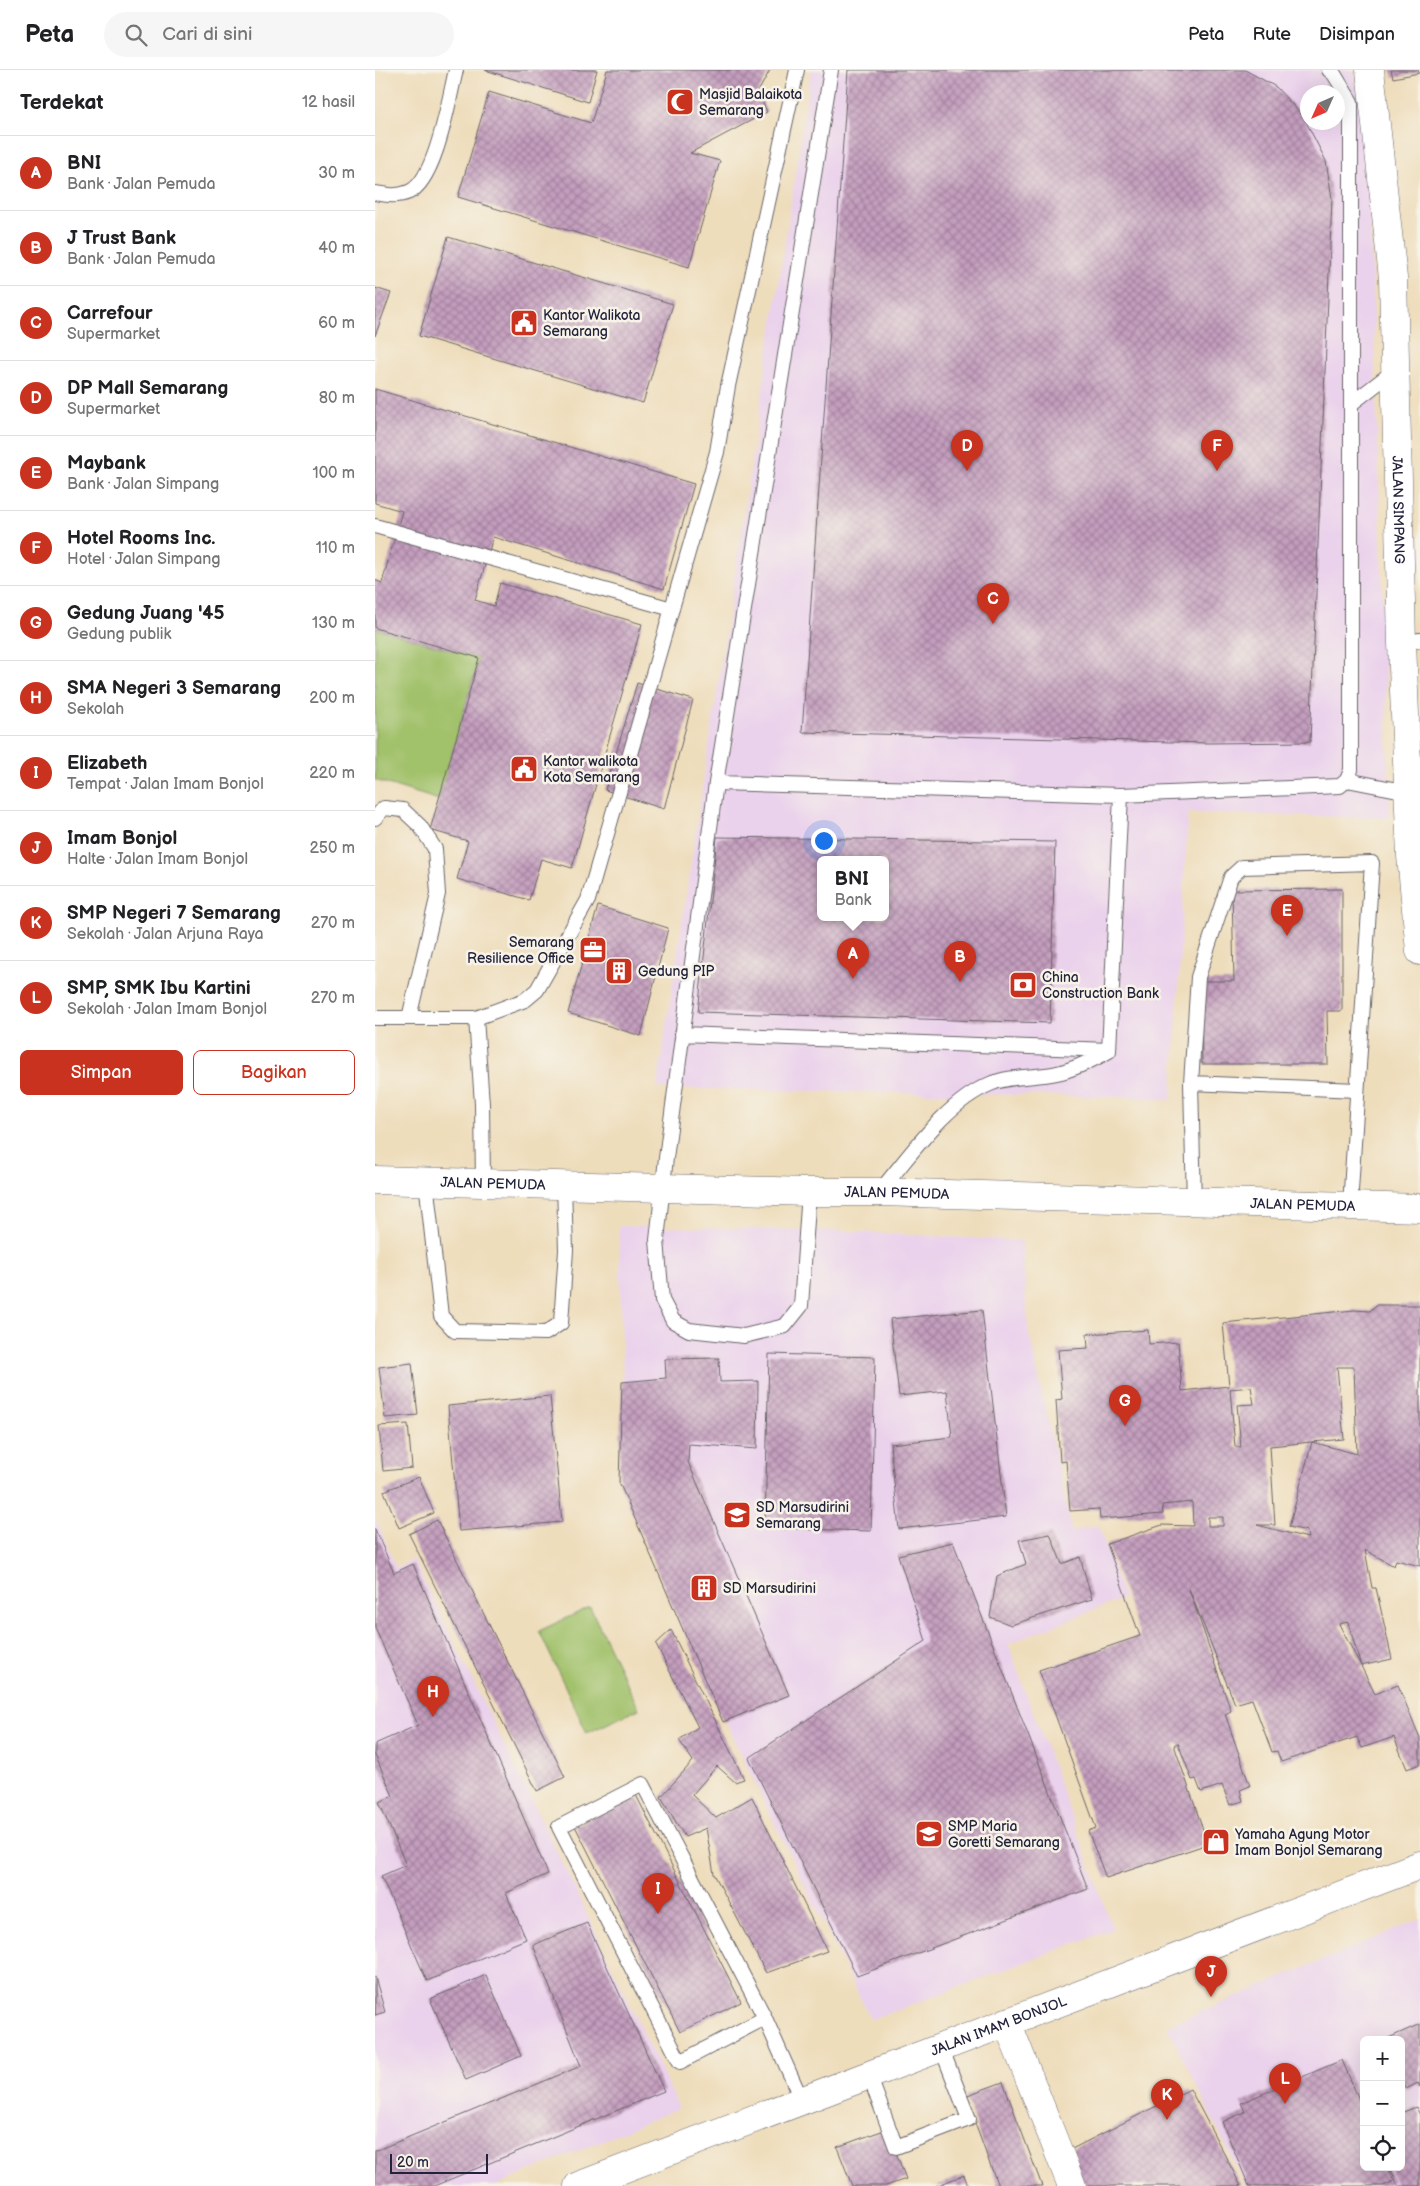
<!DOCTYPE html>
<html lang="id">
<head>
<meta charset="utf-8">
<style>
	:root { --surface:#fff; --page:#f6f6f6; --text:#202124; --muted:#757577; --line:#e0e0e0; --accent:#c8321e }
	body { margin:0; font-family:"Balsamiq Sans",sans-serif; background:var(--page); color:var(--text) }
	.controls { position:absolute; right:15px; bottom:15px; display:grid; overflow:hidden; border-radius:8px; box-shadow:0 5px 20px #0002 }
	.controls button { width:45px; height:45px; display:grid; place-items:center; padding:0; border:0; border-bottom:1px solid var(--line); background:var(--surface); color:var(--text); font:25px sans-serif }
	.compass { position:absolute; left:925px; top:15px; width:45px; height:45px; border-radius:50%; background:var(--surface); box-shadow:0 5px 20px #0002; rotate:225deg }
	.scale { position:absolute; left:15px; bottom:12px; width:98px; box-sizing:border-box; padding-left:5px; border:2px solid #22223b; border-top:0; font-size:14px; line-height:18px; white-space:nowrap; color:#22223b; -webkit-text-stroke:4px #f7f3e8; paint-order:stroke }
	.you { position:absolute; left:448px; top:770px; width:18px; height:18px; margin:-12px; border:4px solid #fff; border-radius:50%; background:#1a73e8; box-shadow:0 0 0 8px #1a73e833 }
	.badge { display:grid; place-items:center; width:32px; height:32px; border-radius:50%; background:var(--accent); color:#fff; font-size:16px; font-weight:700 }
	.pin { position:absolute; translate:-50% -41px; filter:drop-shadow(0 1px 2px #0008) }
	.pin::after { content:''; position:absolute; top:26px; width:18px; height:15px; background:inherit; clip-path:polygon(0 0,100% 0,50% 100%) }
	.popup { position:absolute; left:442px; top:786px; width:72px; height:65px; box-sizing:border-box; display:grid; place-content:center; border-radius:8px; background:var(--surface); filter:drop-shadow(0 1px 4px #0005); font-size:16px; white-space:nowrap; color:var(--muted) }
	.popup b { font-size:19px; color:var(--text) }
	.popup::after { content:''; position:absolute; left:50%; top:100%; margin-left:-10px; border:10px solid transparent; border-top-color:var(--surface) }
	.list { margin:0; padding:0; list-style:none }
	h2 { display:flex; justify-content:space-between; align-items:center; height:65px; margin:0; padding:0 20px; font-size:21px }
	h2 small { font-size:16px; font-weight:400; color:var(--muted) }
	.list li { display:grid; grid-template-columns:32px 1fr auto; gap:15px; align-items:center; box-sizing:border-box; height:75px; padding:0 20px; border-top:1px solid var(--line) }
	.list b { display:block; font-size:19px; white-space:nowrap }
	.list p { margin:0; font-size:16px; white-space:nowrap; color:var(--muted) }
	.list em { font-size:16px; font-style:normal; color:var(--muted) }
	.actions { display:flex; gap:10px; padding:15px 20px }
	.actions a { flex:1; padding:11px 0; border:1px solid var(--accent); border-radius:8px; text-align:center; font-size:18px; color:var(--accent) }
	.actions .main { background:var(--accent); color:#fff }
	.icon { flex:none; width:28px; height:28px; fill:none; stroke:currentColor; stroke-width:2; stroke-linecap:round; stroke-linejoin:round }
	.map { position:relative; flex:none; width:1045px; height:2116px; overflow:hidden }
	header { display:flex; align-items:center; gap:30px; box-sizing:border-box; height:70px; padding:0 25px; background:var(--surface); border-bottom:1px solid var(--line) }
	header strong { font-size:24px }
	nav { display:flex; gap:28px; margin-inline-start:auto; font-size:18px }
	.search { width:350px; height:45px; background:var(--page); display:flex; align-items:center; gap:12px; box-sizing:border-box; padding:0 18px; border-radius:28px; color:var(--muted); font-size:19px }
	main { display:flex }
	aside { flex:1; background:var(--surface) }
	.map>svg:first-child { display:block }
	.built { fill:#ead1ec; fill-rule:evenodd }
	.park { fill:#a1c16a; stroke:#627252 }
	.building { fill:url(#building-cross-hatch); fill-rule:evenodd }
	.lines { fill:none; stroke-linecap:round; stroke-linejoin:round }
	.lane-casing { stroke:#696368; stroke-width:16 }
	.street-casing { stroke:#696368; stroke-width:29 }
	.primary-casing { stroke:#696368; stroke-width:29 }
	.lane { stroke:#fff; stroke-width:14 }
	.street { stroke:#fff; stroke-width:28 }
	.primary { stroke:#fff; stroke-width:28 }
	.labels { text-anchor:middle; dominant-baseline:central; stroke-width:5; stroke-linejoin:round; paint-order:stroke }
	.poi-label { font-size:14px; fill:#22223b; stroke:#f7f3e8; text-anchor:start }
	.street-label { font-size:14px; fill:#22223b; stroke:#f7f3e8 }
</style>
</head>
<body>
<header>
<strong>Peta</strong>
<div class="search"><svg class="icon" aria-label="search" viewBox="0 0 24 24"><circle cx="10" cy="10" r="6"/><path d="M15 15l6 6"/></svg>Cari di sini</div>
<nav><a>Peta</a><a>Rute</a><a>Disimpan</a></nav>
</header>
<main>
<aside>
<h2>Terdekat<small>12 hasil</small></h2>
<ul class="list">
<li><span class="badge">A</span><div><b>BNI</b><p>Bank · Jalan Pemuda</p></div><em>30 m</em></li>
<li><span class="badge">B</span><div><b>J Trust Bank</b><p>Bank · Jalan Pemuda</p></div><em>40 m</em></li>
<li><span class="badge">C</span><div><b>Carrefour</b><p>Supermarket</p></div><em>60 m</em></li>
<li><span class="badge">D</span><div><b>DP Mall Semarang</b><p>Supermarket</p></div><em>80 m</em></li>
<li><span class="badge">E</span><div><b>Maybank</b><p>Bank · Jalan Simpang</p></div><em>100 m</em></li>
<li><span class="badge">F</span><div><b>Hotel Rooms Inc.</b><p>Hotel · Jalan Simpang</p></div><em>110 m</em></li>
<li><span class="badge">G</span><div><b>Gedung Juang '45</b><p>Gedung publik</p></div><em>130 m</em></li>
<li><span class="badge">H</span><div><b>SMA Negeri 3 Semarang</b><p>Sekolah</p></div><em>200 m</em></li>
<li><span class="badge">I</span><div><b>Elizabeth</b><p>Tempat · Jalan Imam Bonjol</p></div><em>220 m</em></li>
<li><span class="badge">J</span><div><b>Imam Bonjol</b><p>Halte · Jalan Imam Bonjol</p></div><em>250 m</em></li>
<li><span class="badge">K</span><div><b>SMP Negeri 7 Semarang</b><p>Sekolah · Jalan Arjuna Raya</p></div><em>270 m</em></li>
<li><span class="badge">L</span><div><b>SMP, SMK Ibu Kartini</b><p>Sekolah · Jalan Imam Bonjol</p></div><em>270 m</em></li>
</ul>
<div class="actions"><a class="main">Simpan</a><a>Bagikan</a></div>
</aside>
<div class="map">
<svg width="1045" height="2116" viewBox="0 0 1045 2116">
	<defs>
		<pattern id="building-cross-hatch" width="8" height="8" patternUnits="userSpaceOnUse" patternTransform="scale(1.25)"><rect width="8" height="8" fill="#c49ebe"/><path d="M0 0l8 8M0 8l8-8" fill="none" stroke="#9f809c"/></pattern>
	</defs>
	<rect width="100%" height="100%" fill="#f7f3e8"/>
	<filter id="ink" filterUnits="userSpaceOnUse"><feTurbulence type="fractalNoise" baseFrequency=".02" numOctaves="2"/><feDisplacementMap in="SourceGraphic" scale="10" xChannelSelector="R" yChannelSelector="G"/><feConvolveMatrix kernelMatrix="1 2 1 2 8 2 1 2 1" color-interpolation-filters="sRGB"/></filter>
	<filter id="wash" filterUnits="userSpaceOnUse"><feTurbulence type="fractalNoise" baseFrequency=".0096" numOctaves="4" result="noise"/><feDisplacementMap in="SourceGraphic" scale="20" xChannelSelector="R" yChannelSelector="G"/><feGaussianBlur stdDeviation="1.12" result="paint"/><feColorMatrix in="noise" values="0 0 0 0 0 0 0 0 0 0 0 0 0 0 0 0 0 1.4 0 .05"/><feComposite in="paint" operator="in"/></filter>
	<g filter="url(#wash)">
		<rect width="100%" height="100%" fill="#edb"/>
		<!-- built -->
		<path class="built" d="M436,0H979L993,82L1015,748L813,743L797,1030L755,1027L282,1018ZM932,22H962V52H932ZM446,790H510V848H446Z
			M244,1156L470,1161L647,1171L653,1259L697,1462L723,1455L749,1528L633,1574L738,1859L496,1950L358,1668L250,1408Z
			M0,1447L21,1498L38,1489L189,1796L304,2038L120,2116H0Z
			M1045,1849V2116H871L792,1956ZM989,1970H1026V2097H989Z"/>
		<!-- park -->
		<path class="park" d="M0,558L104,588L64,730L0,710Z
			M215,1537L264,1639L212,1663L164,1561Z"/>
		<g id="blocks">
			<!-- building -->
			<path class="building" d="M110,0H222L213,32Z
				M232,0H395L383,22L392,42L315,83L345,91L314,197L83,127L114,22L216,53Z
				M473,0H870L901,17L928,46L951,91L957,128L935,672L833,673L427,662Z
				M1016,0H1043L1044,3L1018,8Z
				M73,167L298,234L268,333L44,266Z
				M0,218L16,223L0,266Z
				M0,319L319,414L289,519L118,467L100,530L119,536L125,513L267,554L197,798L166,789L154,830L82,809L93,771L55,760L104,588L0,558V510L7,513L27,441L0,433Z
				M262,613L318,630L289,739L230,720Z
				M342,767L680,772L675,953L323,942ZM446,790H510V848H446Z
				M967,819V941H952L953,994H827L826,911H859L857,820Z
				M223,836L293,858L266,966L193,943Z
				M1001,1235H1045V1496L1021,1490L1019,1496L990,1480L997,1518H1001L1017,1589L986,1596L1000,1624L1023,1615L1045,1668V1694L1032,1699L1019,1667L987,1678L982,1667L906,1692L902,1681L897,1682L877,1629L860,1634L814,1519L856,1641L850,1644L875,1716L865,1720L868,1731L855,1735L847,1715L826,1722L821,1709L817,1710L803,1673L799,1675L833,1774L731,1808L713,1761L721,1758L664,1600L765,1566L732,1474L787,1455L818,1456L817,1432L787,1435L788,1444L725,1449L724,1439L695,1441L691,1391L685,1392L681,1330L687,1329L683,1280L713,1278L712,1264L773,1260L774,1274L803,1272L807,1321L854,1316L848,1253L979,1240L995,1241ZM962,1297H979L982,1384L937,1372L969,1369ZM876,1317L879,1334L862,1335L866,1377H860L855,1319ZM937,1372L914,1457L932,1461L933,1468L882,1455H900L895,1376ZM833,1447H848V1456H833ZM973,1552L986,1596L964,1554Z
				M607,1240L631,1447L524,1459L515,1374L577,1367L572,1321L524,1326L515,1249Z
				M394,1284L500,1287L496,1461L390,1458Z
				M344,1288L345,1312L383,1311L382,1379L314,1374L313,1392L414,1625L348,1652L244,1412L247,1312L291,1308L290,1289Z
				M37,1293L43,1345L10,1348L4,1297Z
				M175,1326L187,1452L84,1461L73,1336Z
				M33,1354L37,1398L8,1401L4,1356Z
				M44,1407L59,1443L24,1458L9,1421Z
				M62,1450L190,1707L162,1721L34,1464Z
				M0,1459L19,1503L38,1494L173,1804L131,1823L151,1869L52,1911L6,1806L31,1795L4,1732L18,1726L0,1685V1674L43,1655L0,1558Z
				M675,1464L687,1494L705,1487L717,1529L636,1555L615,1547L622,1506L651,1494L644,1470Z
				M578,1472L713,1819L482,1906L374,1688L551,1571L523,1485Z
				M296,1560L369,1709L360,1712L342,1696L317,1725L341,1748L377,1727L452,1881L391,1903L339,1804L331,1758L310,1767L286,1727L318,1691L304,1670L323,1657L281,1574Z
				M261,1725L366,1932L305,1962L200,1756Z
				M212,1853L289,2021L59,2116H0V2081L206,1996L158,1875Z
				M111,1905L146,1986L91,2010L55,1929Z
				M0,1907L10,1942L0,1945Z
				M1045,1954V2017L1043,2013L1031,2019L1026,2010V1970H1009Z
				M967,1990L989,2041V2097H1013L1019,2111L1008,2116H874L847,2052L870,2042L866,2033Z
				M628,2012L667,2116H623L590,2026Z
				M815,2019L866,2116H708L691,2082Z
				M1041,2037L1045,2045V2116H1023L1015,2097H1026V2043Z
				M512,2059L531,2109L511,2116H477L462,2077Z
				M589,2105L593,2116H561Z"/>
		</g>
	</g>
	<g filter="url(#ink)">
		<use href="#blocks" fill-opacity="0" stroke="#696368" stroke-width="1"/>
		<g class="lines">
			<defs>
				<path id="lane" d="M0,123C12,125 22,127 34,122C61,111 74,28 81,0
					M976,334L1020,300
					M0,456L297,539
					M1027,573L1045,570
					M972,710L1033,722
					M341,713L746,725
					M0,748L9,738L28,740L45,756L60,779L63,824L34,948
					M0,948H101L150,930L162,920L213,830L342,382L353,316L422,0
					M101,948L107,1034L108,1113
					M307,964L734,980
					M816,1013L982,1020
					M51,1111L66,1246L80,1261L171,1263L186,1253L191,1180L189,1115
					M434,1122L426,1236L410,1256L369,1266L314,1260L298,1251L287,1230L282,1170L291,1088L341,713L456,0
					M504,1122C535,1086 570,1033 615,1014C636,1005 660,1008 682,1003C701,999 718,990 734,981L746,725L965,716L972,710L976,700V32L959,4L954,0
					M819,1132L816,1013L823,907L856,807L867,797L997,793L975,1136
					M390,1948L305,1992L184,1757L268,1714L390,1948L427,2031
					M494,2005L521,2077L594,2049L566,1977"/>
				<g id="street">
					<path id="s1" d="M995,0L1018,208L1027,573L1036,786L1045,881"/>
					<path d="M632,1952L697,2116"/>
				</g>
				<g id="primary">
					<path id="s2" d="M0,1110L434,1122H504L1045,1138"/>
					<path id="s3" d="M203,2116L1045,1795"/>
				</g>
			</defs>
			<!-- lane casing -->
			<use href="#lane" class="lane-casing"/>
			<!-- street casing -->
			<use href="#street" class="street-casing"/>
			<!-- primary casing -->
			<use href="#primary" class="primary-casing"/>
			<!-- lane -->
			<use href="#lane" class="lane"/>
			<!-- street -->
			<use href="#street" class="street"/>
			<!-- primary -->
			<use href="#primary" class="primary"/>
		</g>
	</g>
	<!-- icons -->
	<defs>
		<symbol id="mosque-square" viewBox="-11 -11 22 22"><rect x="-9" y="-9" width="18" height="18" rx="4" fill="#c8321e" stroke="#f7f3e8"/><path d="M3.5-4.9A6 6 0 1 0 3.5 4.9A5 5 0 1 1 3.5-4.9Z" fill="#fff"/></symbol>
		<symbol id="civic-square" viewBox="-11 -11 22 22"><rect x="-9" y="-9" width="18" height="18" rx="4" fill="#c8321e" stroke="#f7f3e8"/><path d="M-.6-6.5H3V-4.5H.6V-3L4-1V1h2V6H-6V1h2V-1L-.6-3ZM-1.2 2.5V6h2.4V2.5Z" fill="#fff"/></symbol>
		<symbol id="office-square" viewBox="-11 -11 22 22"><rect x="-9" y="-9" width="18" height="18" rx="4" fill="#c8321e" stroke="#f7f3e8"/><path d="M-6-3h4V-5.5h4V-3h4V5H-6ZM-1-4.5V-3h2v-1.5ZM-6 0V1H6V0Z" fill="#fff"/></symbol>
		<symbol id="building-square" viewBox="-11 -11 22 22"><rect x="-9" y="-9" width="18" height="18" rx="4" fill="#c8321e" stroke="#f7f3e8"/><path d="M-4-6H4V6H1V3H-1V6H-4ZM-2.5-4.3h1.7v1.8h-1.7ZM.8-4.3h1.7v1.8H.8ZM-2.5-1h1.7V.8h-1.7ZM.8-1h1.7V.8H.8Z" fill="#fff"/></symbol>
		<symbol id="bank-square" viewBox="-11 -11 22 22"><rect x="-9" y="-9" width="18" height="18" rx="4" fill="#c8321e" stroke="#f7f3e8"/><path d="M-6-4H6V4H-6ZM0-2.3a2.3 2.3 0 1 0 0 4.6a2.3 2.3 0 1 0 0-4.6Z" fill="#fff"/></symbol>
		<symbol id="school-square" viewBox="-11 -11 22 22"><rect x="-9" y="-9" width="18" height="18" rx="4" fill="#c8321e" stroke="#f7f3e8"/><path d="M0-5L7-2L0 1L-7-2ZM-4 1L0 2.5L4 1V4Q0 6-4 4Z" fill="#fff"/></symbol>
		<symbol id="shop-square" viewBox="-11 -11 22 22"><rect x="-9" y="-9" width="18" height="18" rx="4" fill="#c8321e" stroke="#f7f3e8"/><path d="M-5-2.5h2.3a2.7 3.5 0 0 1 5.4 0H5L5.5 6h-11ZM-1.5-2.5h3a1.5 2.3 0 0 0-3 0Z" fill="#fff"/></symbol>
	</defs>
	<g fill-rule="evenodd">
		<use href="#mosque-square" x="289" y="16" width="32" height="32"/>
		<use href="#civic-square" x="133" y="237" width="32" height="32"/>
		<use href="#civic-square" x="133" y="683" width="32" height="32"/>
		<use href="#office-square" x="202" y="864" width="32" height="32"/>
		<use href="#building-square" x="228" y="885" width="32" height="32"/>
		<use href="#bank-square" x="632" y="899" width="32" height="32"/>
		<use href="#school-square" x="346" y="1429" width="32" height="32"/>
		<use href="#building-square" x="313" y="1502" width="32" height="32"/>
		<use href="#school-square" x="538" y="1748" width="32" height="32"/>
		<use href="#shop-square" x="825" y="1756" width="32" height="32"/>
	</g>
	<g class="labels">
		<!-- poi labels -->
		<g class="poi-label">
			<text x="324" y="24">Masjid Balaikota<tspan x="324" dy="16">Semarang</tspan></text>
			<text x="168" y="245">Kantor Walikota<tspan x="168" dy="16">Semarang</tspan></text>
			<text x="168" y="691">Kantor walikota<tspan x="168" dy="16">Kota Semarang</tspan></text>
			<text x="199" y="872" text-anchor="end">Semarang<tspan x="199" dy="16">Resilience Office</tspan></text>
			<text x="263" y="901">Gedung PIP</text>
			<text x="667" y="907">China<tspan x="667" dy="16">Construction Bank</tspan></text>
			<text x="381" y="1437">SD Marsudirini<tspan x="381" dy="16">Semarang</tspan></text>
			<text x="348" y="1518">SD Marsudirini</text>
			<text x="573" y="1756">SMP Maria<tspan x="573" dy="16">Goretti Semarang</tspan></text>
			<text x="860" y="1764">Yamaha Agung Motor<tspan x="860" dy="16">Imam Bonjol Semarang</tspan></text>
		</g>
		<!-- street labels -->
		<g class="street-label">
			<text stroke="none"><textPath href="#s1" startOffset="441">JALAN SIMPANG</textPath></text>
			<text stroke="none"><textPath href="#s2" startOffset="118">JALAN PEMUDA</textPath></text>
			<text stroke="none"><textPath href="#s2" startOffset="522">JALAN PEMUDA</textPath></text>
			<text stroke="none"><textPath href="#s2" startOffset="928">JALAN PEMUDA</textPath></text>
			<text stroke="none"><textPath href="#s3" startOffset="450">JALAN IMAM BONJOL</textPath></text>
		</g>
	</g>
</svg>
<div class="controls">
<button>+</button>
<button>−</button>
<button><svg class="icon" aria-label="locate" viewBox="0 0 24 24"><circle cx="12" cy="12" r="6"/><path d="M12 2v4M12 18v4M2 12h4M18 12h4"/></svg></button>
</div>
<svg class="compass" viewBox="-18 -18 36 36"><path d="M0-13l5 13h-10z" fill="#e53935"/><path d="M0 13l5-13h-10z" fill="#757577"/></svg>
<div class="scale">20 m</div>
<div class="you"></div>
<div class="pin badge" style="left:478px;top:909px">A</div>
<div class="popup"><b>BNI</b>Bank</div>
<div class="pin badge" style="left:585px;top:912px">B</div>
<div class="pin badge" style="left:618px;top:554px">C</div>
<div class="pin badge" style="left:592px;top:401px">D</div>
<div class="pin badge" style="left:912px;top:866px">E</div>
<div class="pin badge" style="left:842px;top:401px">F</div>
<div class="pin badge" style="left:750px;top:1356px">G</div>
<div class="pin badge" style="left:58px;top:1647px">H</div>
<div class="pin badge" style="left:283px;top:1844px">I</div>
<div class="pin badge" style="left:836px;top:1927px">J</div>
<div class="pin badge" style="left:792px;top:2050px">K</div>
<div class="pin badge" style="left:910px;top:2034px">L</div>
</div>
</main>
</body>
</html>
